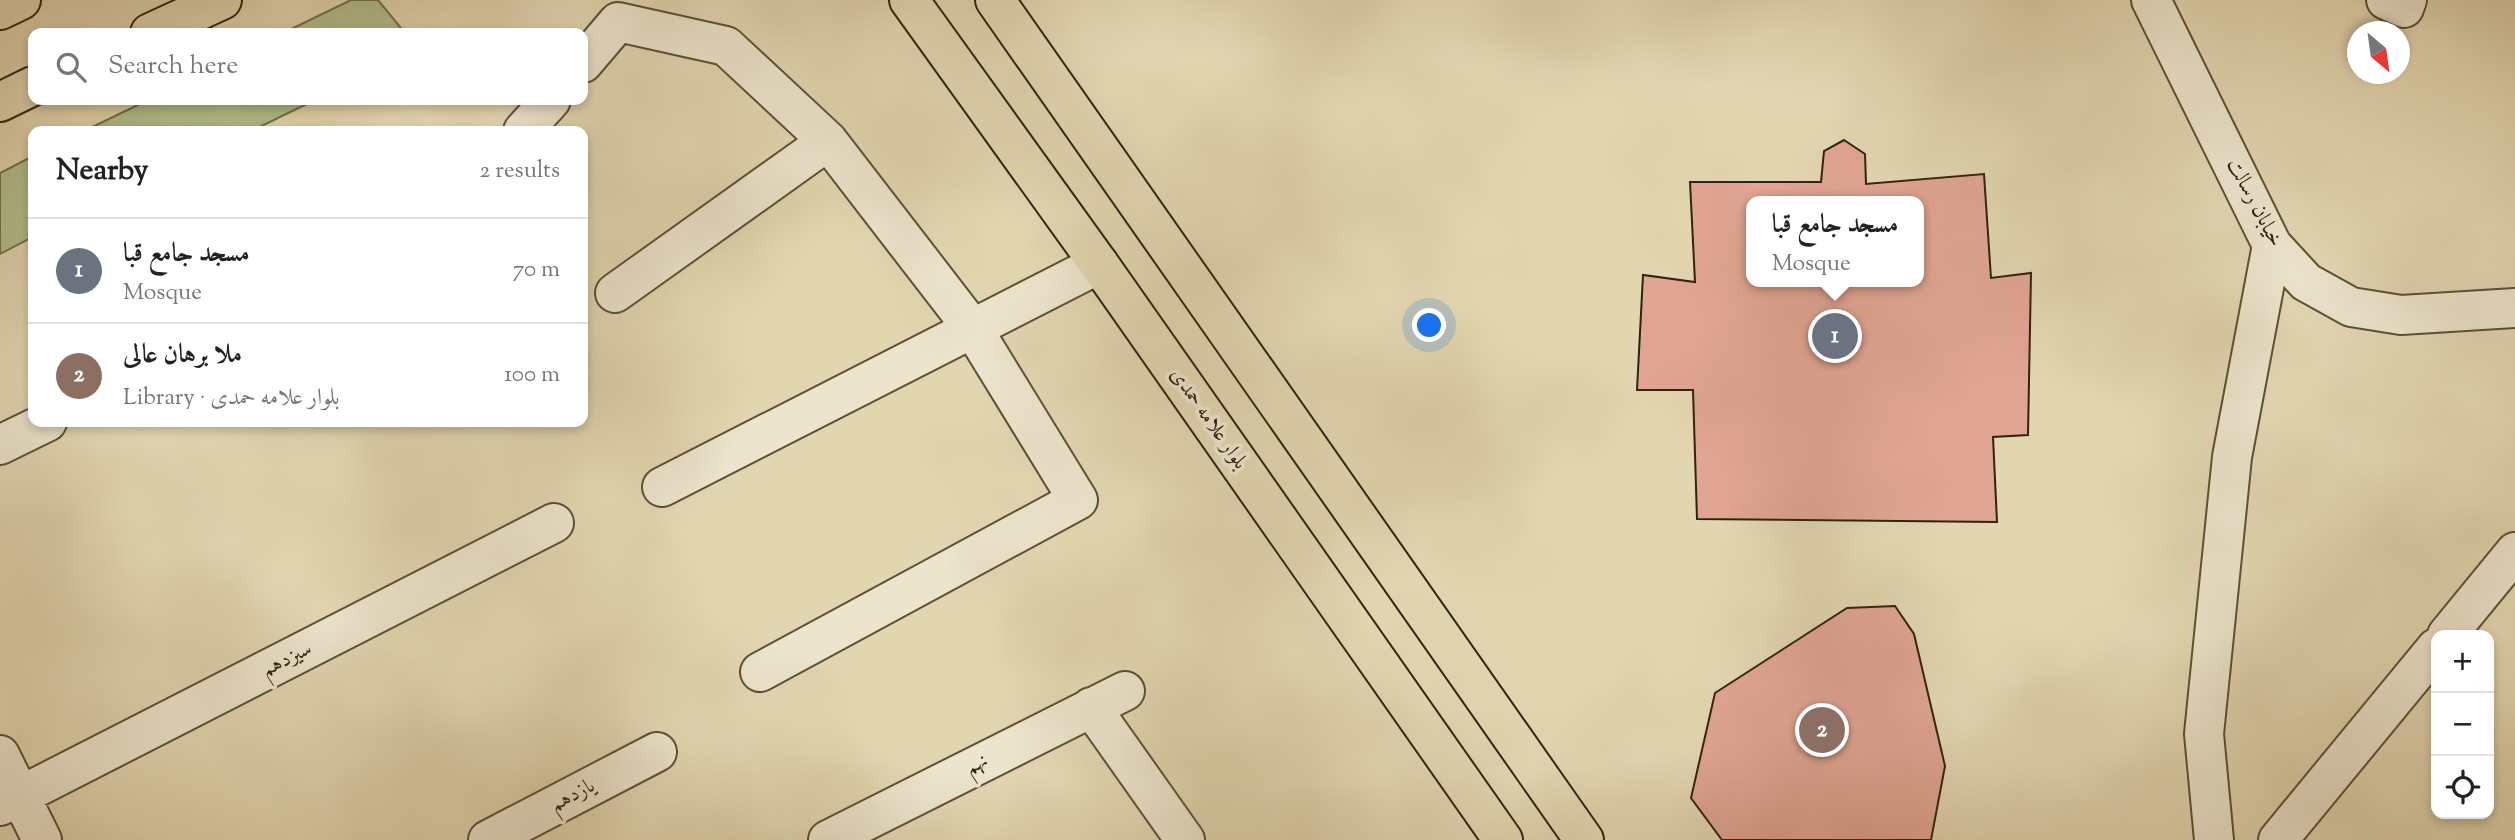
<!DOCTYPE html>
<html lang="en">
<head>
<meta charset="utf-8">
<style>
	:root { --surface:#fff; --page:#f2f2f2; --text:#222; --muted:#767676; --line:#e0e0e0; --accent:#db2777 }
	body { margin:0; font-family:"Sorts Mill Goudy",Amiri,serif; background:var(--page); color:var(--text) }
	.controls { position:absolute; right:21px; bottom:21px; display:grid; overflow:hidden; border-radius:14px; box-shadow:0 4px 10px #0003 }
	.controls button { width:63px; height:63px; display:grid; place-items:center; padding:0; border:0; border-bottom:2px solid var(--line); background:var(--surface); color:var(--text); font:35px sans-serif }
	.compass { position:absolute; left:2347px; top:21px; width:63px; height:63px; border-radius:50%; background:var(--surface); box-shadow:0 4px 10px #0003; rotate:151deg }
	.you { position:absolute; left:1430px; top:326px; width:24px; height:24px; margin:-18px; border:5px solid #fff; border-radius:50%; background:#1a73e8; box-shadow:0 0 0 10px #1a73e833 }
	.badge { display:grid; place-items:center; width:46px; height:46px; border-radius:50%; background:var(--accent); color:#fff; font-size:23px; font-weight:700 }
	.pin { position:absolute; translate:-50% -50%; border:4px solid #fff; box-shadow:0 2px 7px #0006 }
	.popup { position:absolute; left:1746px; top:196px; width:178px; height:91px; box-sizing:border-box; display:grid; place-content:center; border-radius:14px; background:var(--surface); filter:drop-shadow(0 2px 5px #0005); font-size:23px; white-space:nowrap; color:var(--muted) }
	.popup b { font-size:26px; color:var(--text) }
	.popup::after { content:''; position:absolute; left:50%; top:100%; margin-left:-14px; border:14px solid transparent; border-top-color:var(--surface) }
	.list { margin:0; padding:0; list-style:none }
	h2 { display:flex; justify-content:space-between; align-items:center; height:91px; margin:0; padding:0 28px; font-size:30px }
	h2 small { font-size:23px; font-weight:400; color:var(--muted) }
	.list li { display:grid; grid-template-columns:46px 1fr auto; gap:21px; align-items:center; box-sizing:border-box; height:105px; padding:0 28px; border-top:2px solid var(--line) }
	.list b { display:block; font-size:26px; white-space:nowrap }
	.list p { margin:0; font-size:23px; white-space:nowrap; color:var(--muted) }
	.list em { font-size:23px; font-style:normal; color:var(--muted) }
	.icon { flex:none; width:38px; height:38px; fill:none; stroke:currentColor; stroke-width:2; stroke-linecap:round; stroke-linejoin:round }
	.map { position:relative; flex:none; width:2515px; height:840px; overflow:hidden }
	.search { position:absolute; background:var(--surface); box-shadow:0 4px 10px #0003; left:28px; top:28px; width:560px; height:77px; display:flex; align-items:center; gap:18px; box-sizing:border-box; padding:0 24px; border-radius:14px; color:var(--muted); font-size:26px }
	.panel { position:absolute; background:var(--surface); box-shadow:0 4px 10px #0003; left:28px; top:126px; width:560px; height:301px; border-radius:14px }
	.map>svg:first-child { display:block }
	.green { fill:#b2be8c; stroke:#71704e; stroke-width:2 }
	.building { fill:#e0a593; stroke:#302310; stroke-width:2; fill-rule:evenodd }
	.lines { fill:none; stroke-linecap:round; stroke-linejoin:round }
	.minor-casing { stroke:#5c5038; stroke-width:42 }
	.major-casing { stroke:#302310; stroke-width:42 }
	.minor { stroke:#ece4cc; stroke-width:38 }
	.major { stroke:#e2d6b1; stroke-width:38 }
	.labels { text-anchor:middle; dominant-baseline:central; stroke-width:7; stroke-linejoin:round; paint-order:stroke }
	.street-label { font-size:21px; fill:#302310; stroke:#ece4cc }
</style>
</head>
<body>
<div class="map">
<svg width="2515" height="840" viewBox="0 0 2515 840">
	<rect width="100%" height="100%" fill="#e2d6b1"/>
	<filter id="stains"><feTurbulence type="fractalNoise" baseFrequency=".00286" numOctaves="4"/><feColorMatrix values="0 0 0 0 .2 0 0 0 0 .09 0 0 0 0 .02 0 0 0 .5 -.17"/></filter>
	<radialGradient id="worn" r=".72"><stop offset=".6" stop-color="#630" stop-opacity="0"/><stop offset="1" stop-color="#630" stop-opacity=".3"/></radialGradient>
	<!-- green -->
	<path class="green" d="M351,0H378L405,33H283Z
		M148,100H315L251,131H84Z
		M33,156V237L0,254V173Z"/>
	<!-- building -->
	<path class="building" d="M1844,140L1865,154L1866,184L1984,174L1991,278L2031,273L2028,435L1993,437L1997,522L1697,519L1693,390H1637L1643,275L1695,282L1690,182H1821L1824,151ZM1751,201H1919V282H1751Z
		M1895,606L1914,634L1945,766L1931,840H1722L1691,798L1715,693L1847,608Z"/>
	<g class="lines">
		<defs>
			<path id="minor" d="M2151,0L2272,245L2306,282L2351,307L2401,315L2515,308
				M2386,0L2404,8L2407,0
				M583,63L618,22L726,46L828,141L973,329L1078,500L760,672
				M523,131L551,100
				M615,293L828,141
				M0,445L47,422
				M662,487L1099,264
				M2447,635L2515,552
				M1091,707L1185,840
				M0,755L42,840
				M0,806L554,523
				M488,840L657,752
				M828,840L1125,691
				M2214,840L2204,734L2232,457L2272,245
				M2278,840L2436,648"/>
			<path id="major" d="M909,0L1099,264L1503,840
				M995,0L1584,840
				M0,10L21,0
				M150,33L222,0
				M0,102L33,86"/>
		</defs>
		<!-- minor casing -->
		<use href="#minor" class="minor-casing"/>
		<!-- major casing -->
		<use href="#major" class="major-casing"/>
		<!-- minor -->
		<use href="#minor" class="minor"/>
		<!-- major -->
		<use href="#major" class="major"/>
	</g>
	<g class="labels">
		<!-- street labels -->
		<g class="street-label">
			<text transform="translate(2254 203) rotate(62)">خیابان رسالت</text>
			<text transform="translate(1208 419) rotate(55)">بلوار علامه حمدی</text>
			<text transform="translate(287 660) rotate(-27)">سیزدهم</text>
			<text transform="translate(977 765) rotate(-27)">نهم</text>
			<text transform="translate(573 796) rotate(-28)">یازدهم</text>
		</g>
	</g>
	<rect width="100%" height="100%" filter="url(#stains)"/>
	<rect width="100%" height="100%" fill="url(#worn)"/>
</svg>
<div class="controls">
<button>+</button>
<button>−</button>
<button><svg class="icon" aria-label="locate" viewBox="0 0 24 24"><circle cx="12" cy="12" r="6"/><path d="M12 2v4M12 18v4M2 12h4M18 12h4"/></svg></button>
</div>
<svg class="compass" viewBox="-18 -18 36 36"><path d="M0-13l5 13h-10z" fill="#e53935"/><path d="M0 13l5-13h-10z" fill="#767676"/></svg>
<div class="you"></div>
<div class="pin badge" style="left:1835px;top:336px;background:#6b7280">1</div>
<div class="popup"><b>مسجد جامع قبا</b>Mosque</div>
<div class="pin badge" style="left:1822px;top:730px;background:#8d6e63">2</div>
<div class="search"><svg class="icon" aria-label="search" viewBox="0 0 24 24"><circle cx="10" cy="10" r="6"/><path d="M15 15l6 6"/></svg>Search here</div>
<section class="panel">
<h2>Nearby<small>2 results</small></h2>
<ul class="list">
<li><span class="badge" style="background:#6b7280">1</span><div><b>مسجد جامع قبا</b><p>Mosque</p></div><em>70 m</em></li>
<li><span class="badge" style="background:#8d6e63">2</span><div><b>ملا برهان عالی</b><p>Library · بلوار علامه حمدی</p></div><em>100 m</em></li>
</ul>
</section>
</div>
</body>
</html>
